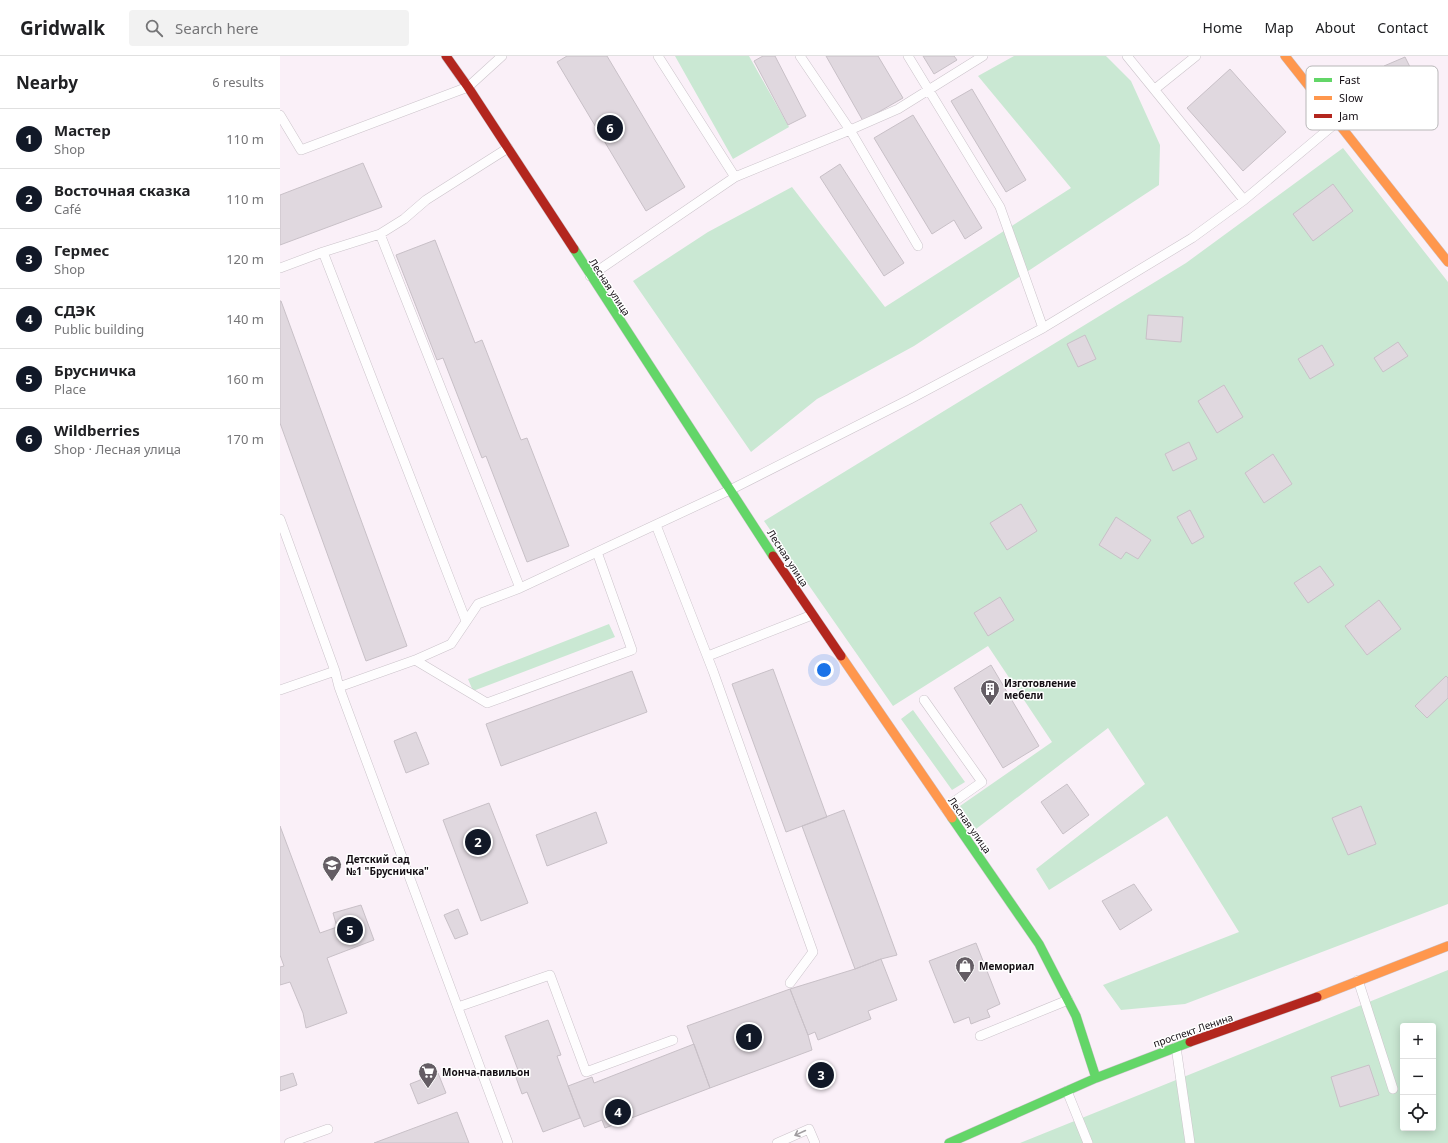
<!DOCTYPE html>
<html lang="en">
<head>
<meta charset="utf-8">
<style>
	:root { --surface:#fff; --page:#f2f2f2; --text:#202124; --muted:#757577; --line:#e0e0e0; --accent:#111827 }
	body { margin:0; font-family:"Noto Sans",sans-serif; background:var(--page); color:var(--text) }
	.controls { position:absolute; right:12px; bottom:12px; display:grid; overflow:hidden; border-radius:4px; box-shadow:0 2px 10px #0003 }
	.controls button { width:36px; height:36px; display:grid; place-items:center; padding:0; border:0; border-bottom:1px solid var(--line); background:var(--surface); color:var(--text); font:20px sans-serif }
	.you { position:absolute; left:544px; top:614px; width:14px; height:14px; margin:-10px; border:3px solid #fff; border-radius:50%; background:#1a73e8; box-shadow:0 0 0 6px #1a73e833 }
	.badge { display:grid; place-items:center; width:26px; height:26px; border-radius:50%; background:var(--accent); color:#fff; font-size:13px; font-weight:700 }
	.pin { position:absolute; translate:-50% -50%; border:2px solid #fff; box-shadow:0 1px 4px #0006 }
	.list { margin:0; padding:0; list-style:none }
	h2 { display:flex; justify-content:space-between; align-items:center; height:52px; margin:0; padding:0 16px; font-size:17px }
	h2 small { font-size:13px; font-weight:400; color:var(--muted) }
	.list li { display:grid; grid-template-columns:26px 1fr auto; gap:12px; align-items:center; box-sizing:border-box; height:60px; padding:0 16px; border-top:1px solid var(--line) }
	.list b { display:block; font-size:15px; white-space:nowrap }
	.list p { margin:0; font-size:13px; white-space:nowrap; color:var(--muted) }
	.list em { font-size:13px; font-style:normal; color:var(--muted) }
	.icon { flex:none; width:22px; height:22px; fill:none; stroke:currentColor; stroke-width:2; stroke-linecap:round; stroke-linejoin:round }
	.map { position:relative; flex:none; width:1168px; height:1087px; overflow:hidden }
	header { display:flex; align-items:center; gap:24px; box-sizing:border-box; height:56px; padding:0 20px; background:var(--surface); border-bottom:1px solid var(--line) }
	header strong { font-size:19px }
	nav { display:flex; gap:22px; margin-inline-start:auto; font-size:14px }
	.search { width:280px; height:36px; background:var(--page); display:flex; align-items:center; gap:10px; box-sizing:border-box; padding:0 14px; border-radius:4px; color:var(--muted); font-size:15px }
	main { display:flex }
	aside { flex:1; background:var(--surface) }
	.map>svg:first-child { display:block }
	.green { fill:#cae8d3; fill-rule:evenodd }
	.building { fill:#e0d8df; stroke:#c8c0c7 }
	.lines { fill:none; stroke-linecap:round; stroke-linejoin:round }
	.lane-casing { stroke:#cbc3ca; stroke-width:10 }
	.fast-casing { stroke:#cbc3ca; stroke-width:10 }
	.slow-casing { stroke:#cbc3ca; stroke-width:10 }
	.jam-casing { stroke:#cbc3ca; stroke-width:10 }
	.lane { stroke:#fefdfe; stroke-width:9 }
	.fast { stroke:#63d668; stroke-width:9 }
	.slow { stroke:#ff974d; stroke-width:9 }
	.jam { stroke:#b3261e; stroke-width:9 }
	.oneway { stroke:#a09da0 }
	.labels { text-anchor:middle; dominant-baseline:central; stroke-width:3; stroke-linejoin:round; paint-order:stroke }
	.street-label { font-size:10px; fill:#140e14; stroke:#fff }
	.poi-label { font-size:10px; font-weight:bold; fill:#140e14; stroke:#fff; text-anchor:start }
	.key { fill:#fff; stroke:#b8b7b8; stroke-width:1 }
	.key-label { font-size:11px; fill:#140e14 }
</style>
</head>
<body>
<header>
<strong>Gridwalk</strong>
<div class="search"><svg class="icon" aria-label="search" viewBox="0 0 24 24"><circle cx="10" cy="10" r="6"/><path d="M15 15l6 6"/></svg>Search here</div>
<nav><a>Home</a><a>Map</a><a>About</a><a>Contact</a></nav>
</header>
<main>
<aside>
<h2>Nearby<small>6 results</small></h2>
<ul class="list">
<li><span class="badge">1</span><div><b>Мастер</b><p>Shop</p></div><em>110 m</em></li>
<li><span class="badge">2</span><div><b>Восточная сказка</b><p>Café</p></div><em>110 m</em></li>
<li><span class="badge">3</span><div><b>Гермес</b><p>Shop</p></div><em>120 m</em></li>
<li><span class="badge">4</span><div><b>СДЭК</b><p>Public building</p></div><em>140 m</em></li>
<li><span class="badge">5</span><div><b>Брусничка</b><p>Place</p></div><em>160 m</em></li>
<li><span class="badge">6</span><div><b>Wildberries</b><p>Shop · Лесная улица</p></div><em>170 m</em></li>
</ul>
</aside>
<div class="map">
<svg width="1168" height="1087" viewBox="0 0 1168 1087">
	<rect width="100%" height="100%" fill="#faf0f8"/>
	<!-- green -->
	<path class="green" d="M395,0H469L509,71L453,103Z
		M734,0H826L851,25L880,89L879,129L634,290L537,343L471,396L353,225L428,176L512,131L605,251L791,132L698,20Z
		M1063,92L1168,226V848L905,948L841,954L823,929L959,876L887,760L769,834L756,813L865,728L828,672L696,773L680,750L772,686L708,590L613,650L484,465L906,207Z
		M329,568L335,581L193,635L188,623Z
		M633,654L685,726L672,734L621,663Z
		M1168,914V1087H740ZM1123,970H1153V1072H1123Z"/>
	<!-- building -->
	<path class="building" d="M287,0H327L405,131L366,155L277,6Z
		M483,0H495L526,60L508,69L474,5Z
		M546,0H598L623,42L583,65Z
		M643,0H674L677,4L654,18Z
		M1125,1L1132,15L1110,24L1104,10Z
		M950,13L1006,76L963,115L907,52Z
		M692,33L746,124L726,136L671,45Z
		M633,59L702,172L685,183L674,164L652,178L594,82Z
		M83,107L102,151L0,189V139Z
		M560,108L624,207L604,220L540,121Z
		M1053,128L1073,155L1033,185L1013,158Z
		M155,184L195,287L202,284L241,384L247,382L289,490L247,506L206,400L202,402L163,302L157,304L116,199Z
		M0,245H1L127,590L86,605L0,367Z
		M868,259L903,261L901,286L866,283Z
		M805,279L816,303L798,311L787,288Z
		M1118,286L1128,300L1103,316L1094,302Z
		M1042,289L1054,309L1030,323L1018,303Z
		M944,329L963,361L937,377L918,345Z
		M909,386L917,403L893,415L885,398Z
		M993,398L1012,428L984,447L965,417Z
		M741,448L757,475L727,494L710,467Z
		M910,454L924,481L912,488L897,461Z
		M836,461L871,484L858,503L846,496L841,503L819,489Z
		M1040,510L1054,529L1028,547L1014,527Z
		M720,541L734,564L708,580L694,557Z
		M1099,544L1121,573L1087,599L1065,570Z
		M711,609L759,690L723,712L674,632Z
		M493,613L547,761L506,776L452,628Z
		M352,615L367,656L221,710L206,668Z
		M1166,620L1168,622V642L1147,662L1135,650Z
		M136,676L149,708L126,717L114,685Z
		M787,728L809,759L783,778L761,746Z
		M209,747L248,847L201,865L163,764Z
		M1081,750L1096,788L1068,799L1052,762Z
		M564,754L617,899L601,903L575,913L522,770Z
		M316,756L327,787L267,810L256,779Z
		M0,770L40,877L57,871L53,857L81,849L94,884L47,902L67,957L26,972L23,957L10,926L0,929V911L4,910L0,899Z
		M854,828L872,854L840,874L822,845Z
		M178,853L188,878L175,883L164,859Z
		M696,887L720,948L707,954L710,961L701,964L691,968L689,961L674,967L649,905Z
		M601,903L617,944L588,955L591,963L538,984L535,976L528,979L510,933L575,913Z
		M510,933L528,979L532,994L430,1032L407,970Z
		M268,964L281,999L277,1000L300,1062L263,1076L247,1036L242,1038L234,1016L238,1014L225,980Z
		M414,988L430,1032L325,1072L322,1064L304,1071L288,1030L312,1021L314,1027Z
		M542,1008L549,1026L541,1030L534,1012Z
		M1089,1009L1099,1039L1060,1051L1051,1021Z
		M13,1017L17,1029L0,1035V1021Z
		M158,1017L166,1037L138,1048L130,1028Z
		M177,1056L189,1087H94Z"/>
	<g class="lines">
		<defs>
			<path id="lane" d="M378,0L455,121
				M520,0L570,74L638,190
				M628,0L720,151L763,272
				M847,0L964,144
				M875,33L916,0
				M0,59L21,94L188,31L222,0
				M100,178L240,532
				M43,196L186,565
				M0,212L43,196L100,178L124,163L146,144L228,92
				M310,220L455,121L570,74L618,53L703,0
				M0,463L55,615L59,631L228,1087
				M376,469L433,615L533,896L510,927
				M428,600L532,559
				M135,604L207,647L352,594L317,496
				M59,631L135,604L171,588L198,548L240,532L450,434L630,343L763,272L912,182L964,144L1057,66
				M0,634L55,615
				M644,644L702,726L665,752
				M1078,924L1113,1033
				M178,951L270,919L306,1016L393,984
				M700,980L788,944
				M896,991L910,1087
				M787,1035L808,1087
				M9,1087L48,1073
				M497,1087L529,1073L535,1087"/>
			<path id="fast" d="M294,193L493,500
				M672,762L759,888L796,960L816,1022
				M669,1087L816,1022L910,986"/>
			<path id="slow" d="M1005,0L1168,206
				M561,600L672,762
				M1037,941L1168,890"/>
			<path id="jam" d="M166,0L188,31L294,193
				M493,500L561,600
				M910,986L1037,941"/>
		</defs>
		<!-- lane casing -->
		<use href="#lane" class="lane-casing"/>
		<!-- fast casing -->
		<use href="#fast" class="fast-casing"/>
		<!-- slow casing -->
		<use href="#slow" class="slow-casing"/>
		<!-- jam casing -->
		<use href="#jam" class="jam-casing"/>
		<!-- lane -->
		<use href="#lane" class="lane"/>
		<!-- fast -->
		<use href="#fast" class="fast"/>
		<!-- slow -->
		<use href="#slow" class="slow"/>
		<!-- jam -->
		<use href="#jam" class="jam"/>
	</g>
	<!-- one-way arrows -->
	<defs><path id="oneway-shaft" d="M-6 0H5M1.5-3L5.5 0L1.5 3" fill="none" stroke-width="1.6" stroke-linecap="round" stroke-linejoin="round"/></defs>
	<use class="oneway" href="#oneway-shaft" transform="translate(520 1077) rotate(155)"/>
	<!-- icons -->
	<defs>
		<symbol id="building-pin" viewBox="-11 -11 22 30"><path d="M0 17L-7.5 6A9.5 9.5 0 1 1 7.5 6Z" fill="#645d64" stroke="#fff"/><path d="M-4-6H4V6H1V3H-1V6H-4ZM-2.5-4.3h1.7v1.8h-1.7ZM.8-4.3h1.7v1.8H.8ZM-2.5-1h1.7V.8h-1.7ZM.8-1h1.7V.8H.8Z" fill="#fff"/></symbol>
		<symbol id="school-pin" viewBox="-11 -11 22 30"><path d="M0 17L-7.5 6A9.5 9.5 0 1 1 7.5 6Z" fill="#645d64" stroke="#fff"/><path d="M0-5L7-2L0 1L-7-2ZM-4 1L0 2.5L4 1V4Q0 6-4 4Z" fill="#fff"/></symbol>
		<symbol id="shop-pin" viewBox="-11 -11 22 30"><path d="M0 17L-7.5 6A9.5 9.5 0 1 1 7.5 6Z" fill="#645d64" stroke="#fff"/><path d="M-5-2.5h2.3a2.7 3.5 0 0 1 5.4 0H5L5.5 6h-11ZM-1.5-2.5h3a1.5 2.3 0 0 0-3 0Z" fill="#fff"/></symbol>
		<symbol id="supermarket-pin" viewBox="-11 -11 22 30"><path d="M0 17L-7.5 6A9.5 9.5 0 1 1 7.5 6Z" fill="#645d64" stroke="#fff"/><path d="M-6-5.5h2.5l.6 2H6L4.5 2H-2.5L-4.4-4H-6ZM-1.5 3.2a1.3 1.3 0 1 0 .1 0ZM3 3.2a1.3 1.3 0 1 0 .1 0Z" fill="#fff"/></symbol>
	</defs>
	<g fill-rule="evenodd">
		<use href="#building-pin" x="699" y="622" width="22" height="30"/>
		<use href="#school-pin" x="41" y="798" width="22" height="30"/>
		<use href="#shop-pin" x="674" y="899" width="22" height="30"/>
		<use href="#supermarket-pin" x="137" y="1005" width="22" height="30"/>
	</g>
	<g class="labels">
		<!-- street labels -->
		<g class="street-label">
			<text transform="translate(330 231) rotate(57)">Лесная улица</text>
			<text transform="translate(508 502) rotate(57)">Лесная улица</text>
			<text transform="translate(690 769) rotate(55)">Лесная улица</text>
			<text transform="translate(913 974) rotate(-19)">проспект Ленина</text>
		</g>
		<!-- poi labels -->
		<g class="poi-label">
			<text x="724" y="627">Изготовление<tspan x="724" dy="12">мебели</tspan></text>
			<text x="66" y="803">Детский сад<tspan x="66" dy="12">№1 "Брусничка"</tspan></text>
			<text x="699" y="910">Мемориал</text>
			<text x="162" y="1016">Монча-павильон</text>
		</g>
	</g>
	<!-- legend -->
	<rect x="1026" y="10" width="132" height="64" rx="6" class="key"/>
	<rect x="1034" y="22" width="18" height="4" fill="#63d668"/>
	<rect x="1034" y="40" width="18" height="4" fill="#ff974d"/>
	<rect x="1034" y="58" width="18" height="4" fill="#b3261e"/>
	<g class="key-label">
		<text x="1059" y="28">Fast</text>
		<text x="1059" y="46">Slow</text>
		<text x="1059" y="64">Jam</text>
	</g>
</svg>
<div class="controls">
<button>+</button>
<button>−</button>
<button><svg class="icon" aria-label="locate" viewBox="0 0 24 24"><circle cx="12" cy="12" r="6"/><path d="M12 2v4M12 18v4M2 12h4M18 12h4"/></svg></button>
</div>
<div class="you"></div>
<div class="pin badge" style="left:469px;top:981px">1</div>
<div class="pin badge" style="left:198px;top:786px">2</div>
<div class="pin badge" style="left:541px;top:1019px">3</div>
<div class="pin badge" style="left:338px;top:1056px">4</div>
<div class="pin badge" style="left:70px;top:874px">5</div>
<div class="pin badge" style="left:330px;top:72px">6</div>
</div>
</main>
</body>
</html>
